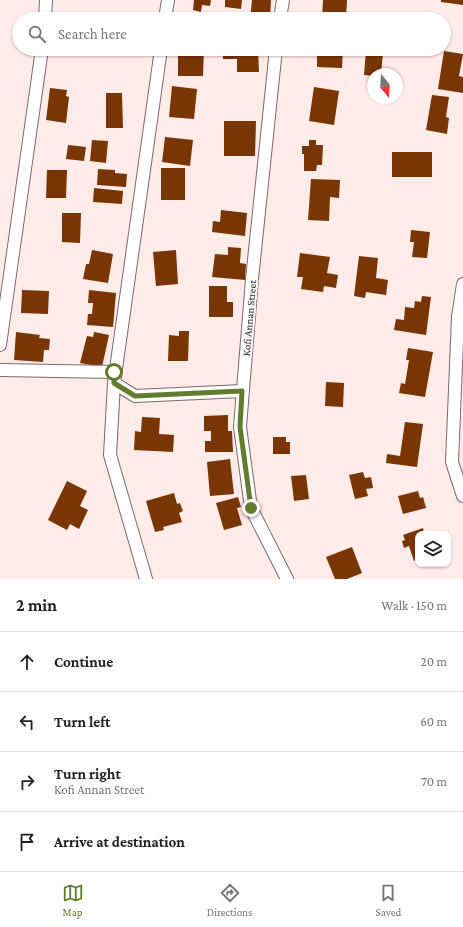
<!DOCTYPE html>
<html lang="en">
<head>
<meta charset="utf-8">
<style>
	:root { --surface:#fff; --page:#f2f2f2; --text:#222; --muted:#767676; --line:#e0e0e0; --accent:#627c2f }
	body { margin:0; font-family:"Crimson Pro",serif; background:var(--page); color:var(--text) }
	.controls { position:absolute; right:12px; bottom:12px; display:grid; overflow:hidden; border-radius:8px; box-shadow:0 1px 3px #0004 }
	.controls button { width:36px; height:36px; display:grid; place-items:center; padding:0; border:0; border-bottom:1px solid var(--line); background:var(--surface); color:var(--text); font:20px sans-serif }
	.compass { position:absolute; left:367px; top:68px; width:36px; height:36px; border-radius:50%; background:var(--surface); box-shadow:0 1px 3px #0004; rotate:162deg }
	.stop { position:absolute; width:12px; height:12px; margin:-9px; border:3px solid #627c2f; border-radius:50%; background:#fff }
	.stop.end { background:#627c2f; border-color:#fff; box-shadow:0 1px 4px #0008 }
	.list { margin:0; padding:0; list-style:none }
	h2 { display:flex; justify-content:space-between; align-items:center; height:52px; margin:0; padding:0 16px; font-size:17px }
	h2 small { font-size:13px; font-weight:400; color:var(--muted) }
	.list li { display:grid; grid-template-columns:26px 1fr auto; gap:12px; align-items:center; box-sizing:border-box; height:60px; padding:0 16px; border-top:1px solid var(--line) }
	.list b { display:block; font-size:15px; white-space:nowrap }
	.list p { margin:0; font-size:13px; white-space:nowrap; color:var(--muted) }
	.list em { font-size:13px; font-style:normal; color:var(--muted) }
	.icon { flex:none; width:22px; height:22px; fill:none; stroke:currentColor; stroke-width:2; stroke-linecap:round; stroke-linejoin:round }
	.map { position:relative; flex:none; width:463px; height:579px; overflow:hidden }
	.search { position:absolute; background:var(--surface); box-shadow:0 1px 3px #0004; left:12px; right:12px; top:12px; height:44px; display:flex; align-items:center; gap:10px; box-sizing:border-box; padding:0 14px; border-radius:22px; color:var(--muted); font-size:15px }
	.sheet { height:292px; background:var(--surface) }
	nav { display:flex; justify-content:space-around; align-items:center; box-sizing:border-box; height:56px; border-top:1px solid var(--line); background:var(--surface); font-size:11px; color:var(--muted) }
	nav a { display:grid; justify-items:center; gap:2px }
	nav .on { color:var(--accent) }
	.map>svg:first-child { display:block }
	.building { fill:#793502 }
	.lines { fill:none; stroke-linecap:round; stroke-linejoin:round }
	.street-casing { stroke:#7b6b68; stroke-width:14 }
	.street { stroke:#fff; stroke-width:12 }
	.route { stroke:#627c2f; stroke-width:5 }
	.labels { text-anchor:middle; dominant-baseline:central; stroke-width:4; stroke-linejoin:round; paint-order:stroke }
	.street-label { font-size:11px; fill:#2b2423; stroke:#fdfdfd }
</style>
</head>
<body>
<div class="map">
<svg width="463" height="579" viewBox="0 0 463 579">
	<rect width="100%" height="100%" fill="#ffebe8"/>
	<!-- building -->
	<path class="building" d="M194,0H211L210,6L202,5L201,12L193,10Z
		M225,0H242L241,9L225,7Z
		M252,0H271L270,19H250Z
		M323,0H347L346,19H322Z
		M441,0H463V5L441,2Z
		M178,49H204L203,76H178Z
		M223,49H258L259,72H237V59H223Z
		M317,49H343L342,68L317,67Z
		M366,51L383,53L381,74H373V76L364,75Z
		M444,51L463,54L459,76L463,77V93L438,89Z
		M172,86L197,89L194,119L169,117Z
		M314,87L339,91L334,125L309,121Z
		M50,88L67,90L66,96L69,97L66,123L46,120Z
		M106,93H122L123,128H106Z
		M432,95L449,97L446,117L449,118L447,134L426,130Z
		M224,121H256L255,156H224Z
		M165,137L193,140L190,166L162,162Z
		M92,140L108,141L106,163L90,161Z
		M309,140H316V145H323L322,165H317L316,171H304V154H302V146H309Z
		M68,145L86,147L84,161L66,159Z
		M392,152H432V177H392Z
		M161,168H185V200H161Z
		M98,169L115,170V173L127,174L126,187L97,185Z
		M47,170H67L66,198H46Z
		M311,179L340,180L339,198L330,197L329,221L308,220Z
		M94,188L123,191L122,204L93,202Z
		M221,210L247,213L245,236L212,232L213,221L220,222Z
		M62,213H81L80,243L62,242Z
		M411,230L430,232L427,258L412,257L414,242H410Z
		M228,247L241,248L240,263L246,264L245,280L212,277L215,254L228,255Z
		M92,250L113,254L108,283L83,279L86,264H89Z
		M176,250L178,284L156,286L153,252Z
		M300,253L330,257L327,273L338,275L336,288L324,286L323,292L301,289L303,277H297Z
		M359,256L378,258L376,278L388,280L386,295L366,292L365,298L354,296Z
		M209,286H227V302H233V317H209Z
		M22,290L49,291L48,314L21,313Z
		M89,290L116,293L113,327L87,325L88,314H92L93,303H88Z
		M422,296L431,297L426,335L394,330L396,319L404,320L405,307L414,308L415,301L421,302Z
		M179,331H189L188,361H168L169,335L179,336Z
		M16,332L40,335L39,338L50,339L49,350H44L43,362L14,360Z
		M94,332L109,335L102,367L80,363L87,336L93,337Z
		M408,348L433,352L425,397L399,393L401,383L405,384L409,360H406Z
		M326,382L344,383L343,407L325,406Z
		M228,415V431H232L233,452H205V441H211V431H204V416Z
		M142,417L160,418L159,434L174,435L173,452L134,450L135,431L141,432Z
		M405,422L423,424L417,467L386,463L387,454L400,456Z
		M273,437H286V442H290V454H273Z
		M230,459L234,494L210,496L207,462Z
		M363,472L365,478L371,477L373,488L366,489L368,496L355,499L349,475Z
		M306,475L309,499L294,501L291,476Z
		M67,481L87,491L80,506L88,510L79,529L70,524L67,530L48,520Z
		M418,491L420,498L423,497L426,508L403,514L398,496Z
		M174,493L177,504L180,503L183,511L179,513L182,522L163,527L164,530L155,532L146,501Z
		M238,497L241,507L237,508L242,525L224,530L216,503Z
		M423,528L424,533L427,531L428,534H418V559L414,561L409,546L404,548L402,541L405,540L403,535Z
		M352,547L362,573L347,579H335L326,557Z"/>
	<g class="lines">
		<defs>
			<path id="street" d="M45,19L46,0
				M165,19L168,0
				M280,19L283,0
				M161,49L114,383L135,396L242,391
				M276,49L252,279L240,427L251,508L287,579
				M463,284L458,317L452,462L463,496
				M0,345L42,49
				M0,370L114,372
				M114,383L110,455L146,579"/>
		</defs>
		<!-- street casing -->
		<use href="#street" class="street-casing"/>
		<!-- street -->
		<use href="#street" class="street"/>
	</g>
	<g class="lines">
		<!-- route -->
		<path class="route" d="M114,372V383L135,396L242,391L240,427L251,508"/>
	</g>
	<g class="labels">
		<!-- street labels -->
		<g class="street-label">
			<text transform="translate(249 318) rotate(-85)">Kofi Annan Street</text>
		</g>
	</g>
</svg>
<div class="controls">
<button><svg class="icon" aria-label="layers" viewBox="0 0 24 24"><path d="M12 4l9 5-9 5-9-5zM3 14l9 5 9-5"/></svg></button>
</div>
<svg class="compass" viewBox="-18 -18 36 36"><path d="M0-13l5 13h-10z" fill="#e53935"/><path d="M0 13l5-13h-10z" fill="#767676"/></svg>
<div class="stop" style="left:114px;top:372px"></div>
<div class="stop end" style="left:251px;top:508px"></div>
<div class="search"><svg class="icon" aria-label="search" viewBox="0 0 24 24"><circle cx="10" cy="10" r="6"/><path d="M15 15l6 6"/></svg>Search here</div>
</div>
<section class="sheet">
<h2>2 min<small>Walk · 150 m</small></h2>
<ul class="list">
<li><svg class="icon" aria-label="ahead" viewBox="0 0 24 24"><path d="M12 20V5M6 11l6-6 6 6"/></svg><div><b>Continue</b></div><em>20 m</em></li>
<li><svg class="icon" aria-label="left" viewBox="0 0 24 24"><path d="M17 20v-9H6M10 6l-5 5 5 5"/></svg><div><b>Turn left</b></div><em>60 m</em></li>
<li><svg class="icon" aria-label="right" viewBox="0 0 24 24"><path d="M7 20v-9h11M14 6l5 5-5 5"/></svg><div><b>Turn right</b><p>Kofi Annan Street</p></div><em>70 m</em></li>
<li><svg class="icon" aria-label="arrive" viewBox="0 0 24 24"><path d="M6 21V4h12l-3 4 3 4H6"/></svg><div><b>Arrive at destination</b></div></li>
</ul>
</section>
<nav>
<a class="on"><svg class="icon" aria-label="map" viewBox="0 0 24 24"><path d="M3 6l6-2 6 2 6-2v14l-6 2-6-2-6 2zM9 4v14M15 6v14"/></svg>Map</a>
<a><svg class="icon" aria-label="directions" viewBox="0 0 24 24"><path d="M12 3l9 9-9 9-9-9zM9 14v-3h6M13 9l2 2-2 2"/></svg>Directions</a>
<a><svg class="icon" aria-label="saved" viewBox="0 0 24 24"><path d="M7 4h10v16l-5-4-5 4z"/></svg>Saved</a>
</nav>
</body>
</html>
